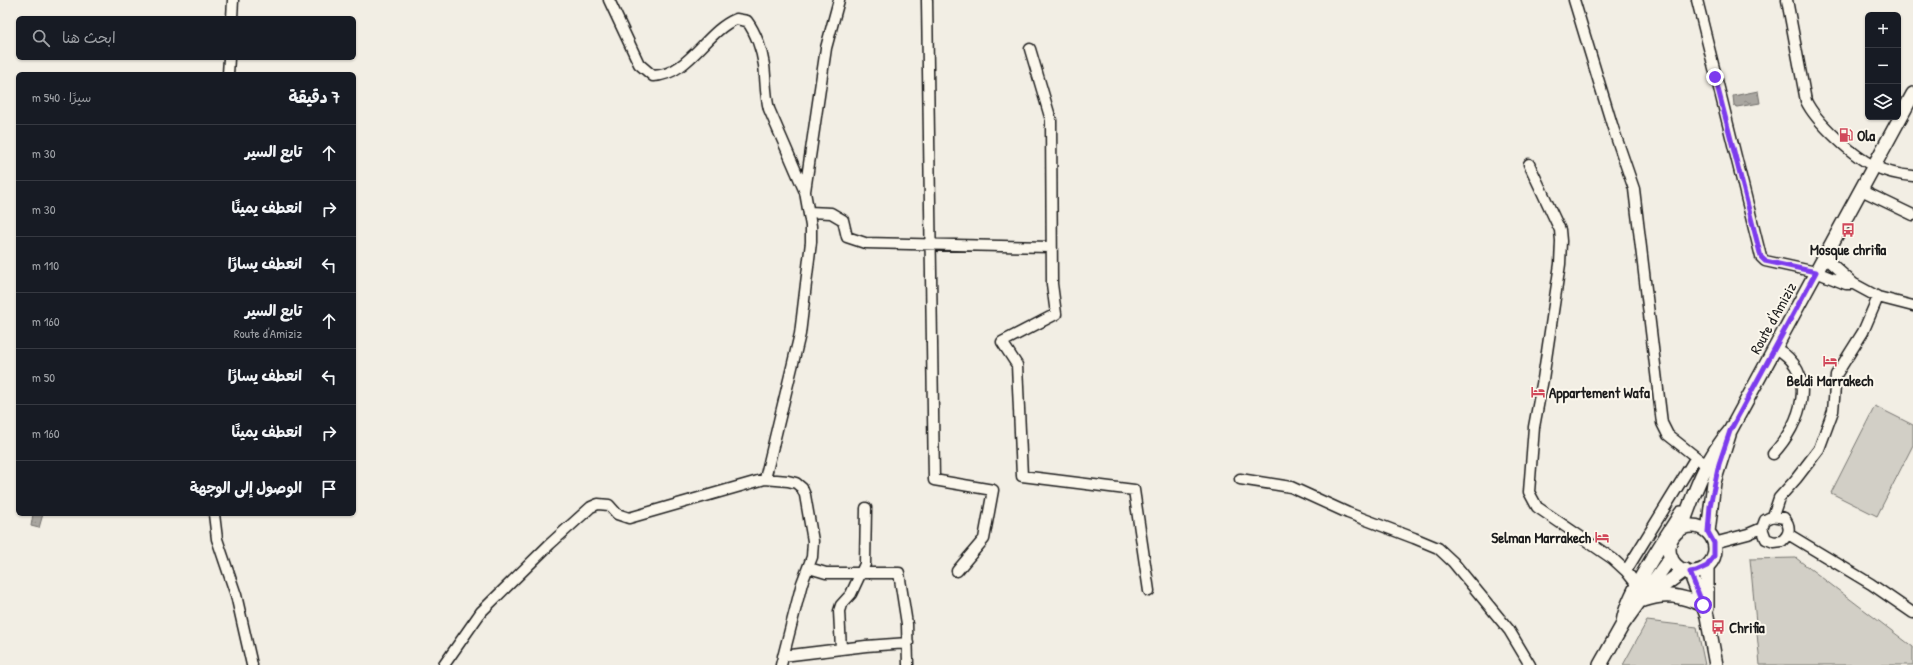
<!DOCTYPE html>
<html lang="ar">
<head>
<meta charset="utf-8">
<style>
	:root { --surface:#171b24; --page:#20242c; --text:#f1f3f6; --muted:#9ea1a6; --line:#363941 }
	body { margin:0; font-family:"Patrick Hand","Playpen Sans Arabic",sans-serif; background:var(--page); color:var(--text); direction:rtl }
	.controls { position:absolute; right:12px; top:12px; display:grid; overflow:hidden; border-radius:6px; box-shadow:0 1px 3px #0004 }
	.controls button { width:36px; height:36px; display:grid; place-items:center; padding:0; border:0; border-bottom:1px solid var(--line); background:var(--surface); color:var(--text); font:20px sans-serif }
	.stop { position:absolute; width:12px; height:12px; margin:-9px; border:3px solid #7c3aed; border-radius:50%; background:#fff }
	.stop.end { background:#7c3aed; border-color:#fff; box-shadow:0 1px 4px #0008 }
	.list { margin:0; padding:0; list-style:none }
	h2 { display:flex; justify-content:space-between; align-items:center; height:52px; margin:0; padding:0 16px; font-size:17px }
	h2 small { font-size:13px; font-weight:400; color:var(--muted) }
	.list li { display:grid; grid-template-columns:26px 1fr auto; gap:12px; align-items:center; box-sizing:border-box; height:56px; padding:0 16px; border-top:1px solid var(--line) }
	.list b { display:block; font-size:15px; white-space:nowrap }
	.list p { margin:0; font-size:13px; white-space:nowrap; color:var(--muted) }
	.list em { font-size:13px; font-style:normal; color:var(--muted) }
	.icon { flex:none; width:22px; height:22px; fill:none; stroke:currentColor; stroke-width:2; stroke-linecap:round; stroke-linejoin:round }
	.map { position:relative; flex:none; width:1913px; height:665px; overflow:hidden; direction:ltr }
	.search { position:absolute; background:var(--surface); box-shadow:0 1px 3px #0004; left:16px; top:16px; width:340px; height:44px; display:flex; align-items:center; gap:10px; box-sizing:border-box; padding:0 14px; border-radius:6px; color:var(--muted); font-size:15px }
	.panel { position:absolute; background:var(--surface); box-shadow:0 1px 3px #0004; left:16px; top:72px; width:340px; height:444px; border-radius:6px; direction:rtl }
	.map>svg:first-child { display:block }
	.green { fill:#d2cfc6; stroke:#777671 }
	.water { fill:url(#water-ripples); stroke:#716f6b }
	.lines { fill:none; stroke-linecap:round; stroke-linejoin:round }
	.minor-casing { stroke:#1c1c1c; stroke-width:13 }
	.major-casing { stroke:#1c1c1c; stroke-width:16 }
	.minor { stroke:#fbf7ec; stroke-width:10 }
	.major { stroke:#fbf7ec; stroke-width:13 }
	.route { stroke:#7c3aed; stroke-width:5 }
	.labels { text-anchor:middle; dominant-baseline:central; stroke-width:4; stroke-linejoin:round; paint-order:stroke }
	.poi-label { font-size:15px; font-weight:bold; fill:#1c1c1c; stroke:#fbf7ec; text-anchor:start }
	.street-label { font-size:15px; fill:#1c1c1c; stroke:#fbf7ec }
</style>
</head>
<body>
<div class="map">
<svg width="1913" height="665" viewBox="0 0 1913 665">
	<defs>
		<pattern id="water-ripples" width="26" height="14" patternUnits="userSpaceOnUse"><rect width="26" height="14" fill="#a9a6a0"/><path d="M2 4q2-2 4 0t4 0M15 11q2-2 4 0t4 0" fill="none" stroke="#898682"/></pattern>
	</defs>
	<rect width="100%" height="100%" fill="#f2eee4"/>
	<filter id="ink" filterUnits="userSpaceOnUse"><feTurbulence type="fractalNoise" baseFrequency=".025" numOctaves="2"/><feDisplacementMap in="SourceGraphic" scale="8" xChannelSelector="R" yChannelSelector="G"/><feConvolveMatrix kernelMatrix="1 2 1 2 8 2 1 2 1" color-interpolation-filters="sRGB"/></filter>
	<g filter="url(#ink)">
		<!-- green -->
		<path class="green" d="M1875,406L1913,425V445L1877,516L1831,493Z
			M1796,558L1913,647V665H1760L1750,559Z
			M1647,621L1697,627L1705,665H1623Z"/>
		<!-- water -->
		<path class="water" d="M1758,91L1760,103L1737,107L1734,105L1733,96Z
			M33,514H43L39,528L31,526Z"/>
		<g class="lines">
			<defs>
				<path id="minor" d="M609,0L639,64L653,76C689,75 705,32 736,19L747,21C756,33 762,51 764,65C766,81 765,94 769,109L805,192L811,226V242L800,334L765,479
					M927,0L934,480L993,490L984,539L957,571
					M1574,0L1613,128L1634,189L1662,423L1668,435L1706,465
					M1697,0L1761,257L1765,261L1816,272L1846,284H1854
					M1787,0L1806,101C1816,122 1854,157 1874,166C1886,172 1900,175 1913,176
					M232,18L233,0
					M1030,49L1051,120L1052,284L1056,314L1002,342L1017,365L1022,476L1134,490L1149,591
					M228,74L229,58
					M1529,164L1560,230L1561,241L1560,264L1543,379L1534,427L1529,492L1537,507L1613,559L1626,571L1637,585
					M1861,190L1913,215
					M805,191L826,48L839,0
					M809,212L831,213L843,220L847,237L865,243L1051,247
					M1824,257L1854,284L1878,297L1913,306
					M1773,454C1801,424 1820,372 1775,348
					M1240,479L1291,487L1348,513L1414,538L1438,548L1453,562L1509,630L1530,665
					M214,514L217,539L236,595L252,665
					M1773,516L1779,498L1796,479L1819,449L1833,411L1836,375L1863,332L1878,297
					M1788,534L1871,584L1913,613
					M1714,543L1748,534L1762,528L1765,520L1773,516L1784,518C1791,526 1790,534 1782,541L1774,542L1766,539L1762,528
					M809,568L826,573H899L907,624L908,665
					M1626,571L1696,457
					M841,649L839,611L841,605L851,594L865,564L866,508
					M783,656L866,646L908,643
					M444,665L481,612L550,544L591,507L598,504L609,505L617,514L629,518L765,479L788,481L796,483L802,488L805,495L813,541L812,557L802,583L781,665"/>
				<path id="major" d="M1669 549a23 23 0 1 1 46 0a23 23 0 1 1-46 0Z
					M1681,529C1694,494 1705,459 1730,431L1913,94
					M1708,532L1714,482L1729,435
					M1690,572L1707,616L1716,665
					M1648,597L1685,570
					M1644,600C1666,592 1682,596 1703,605
					M1707,608V566
					M1623,624C1624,597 1666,538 1681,513
					M1600,665L1623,624L1671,557"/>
			</defs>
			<!-- minor casing -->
			<use href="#minor" class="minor-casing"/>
			<!-- major casing -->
			<use href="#major" class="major-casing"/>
			<!-- minor -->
			<use href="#minor" class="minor"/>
			<!-- major -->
			<use href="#major" class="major"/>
		</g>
	</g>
	<g class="lines" filter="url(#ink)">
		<!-- route -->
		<path class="route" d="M1703,605L1690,572L1696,571L1707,566L1714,556V543L1708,532L1710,506L1719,464L1730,431L1816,272L1765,261L1761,257L1715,77"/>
	</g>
	<!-- icons -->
	<defs>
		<symbol id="fuel-bare" viewBox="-9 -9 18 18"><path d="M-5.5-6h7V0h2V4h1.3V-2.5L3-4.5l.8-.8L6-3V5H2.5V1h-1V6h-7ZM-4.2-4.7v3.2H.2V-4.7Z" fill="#d1495b" stroke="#fbf7ec" stroke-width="2.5" paint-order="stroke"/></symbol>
		<symbol id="bus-bare" viewBox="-9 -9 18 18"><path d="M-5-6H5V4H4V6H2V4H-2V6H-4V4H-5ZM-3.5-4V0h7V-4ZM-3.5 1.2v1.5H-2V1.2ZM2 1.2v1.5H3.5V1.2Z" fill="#d1495b" stroke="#fbf7ec" stroke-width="2.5" paint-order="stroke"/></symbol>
		<symbol id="hotel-bare" viewBox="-9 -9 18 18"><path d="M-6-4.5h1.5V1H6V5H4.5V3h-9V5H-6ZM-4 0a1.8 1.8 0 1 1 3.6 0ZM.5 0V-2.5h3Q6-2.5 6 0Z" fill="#d1495b" stroke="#fbf7ec" stroke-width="2.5" paint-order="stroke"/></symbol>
	</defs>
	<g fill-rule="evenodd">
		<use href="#fuel-bare" x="1836" y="125" width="20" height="20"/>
		<use href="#bus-bare" x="1838" y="220" width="20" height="20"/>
		<use href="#hotel-bare" x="1820" y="351" width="20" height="20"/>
		<use href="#hotel-bare" x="1528" y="382" width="20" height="20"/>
		<use href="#hotel-bare" x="1592" y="527" width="20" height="20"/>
		<use href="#bus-bare" x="1708" y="617" width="20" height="20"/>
	</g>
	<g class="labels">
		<!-- poi labels -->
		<g class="poi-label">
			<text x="1857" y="135">Ola</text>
			<text x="1848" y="249" text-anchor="middle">Mosque chrifia</text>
			<text x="1830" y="380" text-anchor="middle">Beldi Marrakech</text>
			<text x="1549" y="392">Appartement Wafa</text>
			<text x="1591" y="537" text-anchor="end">Selman Marrakech</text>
			<text x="1729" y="627">Chrifia</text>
		</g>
		<!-- street labels -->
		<g class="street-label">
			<text transform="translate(1773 318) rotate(-61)">Route d'Amiziz</text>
		</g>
	</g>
</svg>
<div class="controls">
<button>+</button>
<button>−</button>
<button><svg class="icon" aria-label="layers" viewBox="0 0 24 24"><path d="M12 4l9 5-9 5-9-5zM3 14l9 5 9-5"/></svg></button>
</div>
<div class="stop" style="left:1703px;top:605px"></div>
<div class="stop end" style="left:1715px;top:77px"></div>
<div class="search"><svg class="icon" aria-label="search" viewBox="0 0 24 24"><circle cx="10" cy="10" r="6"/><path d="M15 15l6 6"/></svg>ابحث هنا</div>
<section class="panel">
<h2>7 دقيقة<small>سيرًا · 540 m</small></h2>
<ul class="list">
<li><svg class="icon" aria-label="ahead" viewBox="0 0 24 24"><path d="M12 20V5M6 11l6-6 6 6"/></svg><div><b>تابع السير</b></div><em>30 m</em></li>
<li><svg class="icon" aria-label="right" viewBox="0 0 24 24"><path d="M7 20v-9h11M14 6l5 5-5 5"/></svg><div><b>انعطف يمينًا</b></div><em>30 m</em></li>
<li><svg class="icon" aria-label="left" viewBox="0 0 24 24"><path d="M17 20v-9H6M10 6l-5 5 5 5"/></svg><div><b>انعطف يسارًا</b></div><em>110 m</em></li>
<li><svg class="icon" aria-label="ahead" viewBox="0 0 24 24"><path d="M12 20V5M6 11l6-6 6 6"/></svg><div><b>تابع السير</b><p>Route d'Amiziz</p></div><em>160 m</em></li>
<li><svg class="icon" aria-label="left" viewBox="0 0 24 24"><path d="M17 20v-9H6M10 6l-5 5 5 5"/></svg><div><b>انعطف يسارًا</b></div><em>50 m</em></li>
<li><svg class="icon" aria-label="right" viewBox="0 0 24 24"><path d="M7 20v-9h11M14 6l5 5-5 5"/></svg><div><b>انعطف يمينًا</b></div><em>160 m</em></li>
<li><svg class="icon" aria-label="arrive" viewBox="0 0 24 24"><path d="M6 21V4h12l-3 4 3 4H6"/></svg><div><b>الوصول إلى الوجهة</b></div></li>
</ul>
</section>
</div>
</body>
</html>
